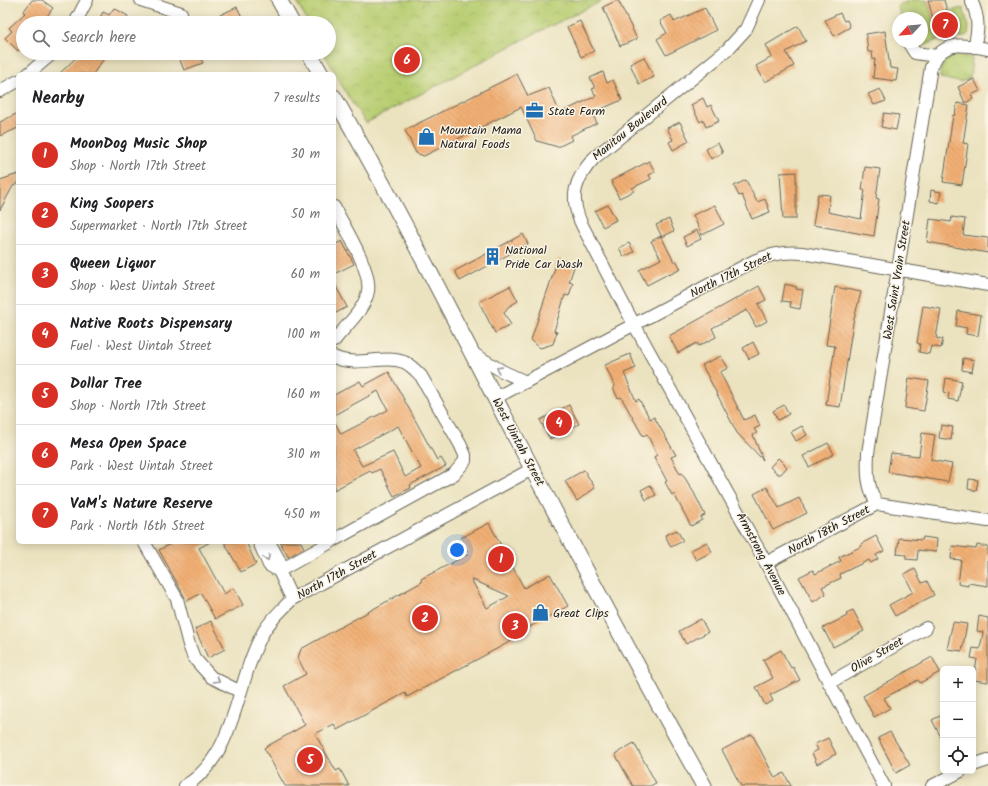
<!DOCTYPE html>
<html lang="en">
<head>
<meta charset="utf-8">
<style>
	:root { --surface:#fff; --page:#f2f2f2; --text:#202124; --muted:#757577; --line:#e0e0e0; --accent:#d93025 }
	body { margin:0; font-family:Kalam,sans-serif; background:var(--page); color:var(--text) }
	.controls { position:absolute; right:12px; bottom:12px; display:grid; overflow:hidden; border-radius:6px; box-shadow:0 2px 10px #0003 }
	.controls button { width:36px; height:36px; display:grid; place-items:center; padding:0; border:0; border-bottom:1px solid var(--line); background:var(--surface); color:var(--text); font:20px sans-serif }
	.compass { position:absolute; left:892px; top:12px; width:36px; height:36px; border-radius:50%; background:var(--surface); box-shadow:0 2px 10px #0003; rotate:244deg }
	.you { position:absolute; left:457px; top:550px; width:14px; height:14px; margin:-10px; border:3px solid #fff; border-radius:50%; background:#1a73e8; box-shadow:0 0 0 6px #1a73e833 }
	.badge { display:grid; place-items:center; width:26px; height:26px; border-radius:50%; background:var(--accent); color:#fff; font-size:13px; font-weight:700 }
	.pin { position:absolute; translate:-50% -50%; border:2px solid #fff; box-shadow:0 1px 4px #0006 }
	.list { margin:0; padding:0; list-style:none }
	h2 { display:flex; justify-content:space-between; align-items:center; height:52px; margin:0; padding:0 16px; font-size:17px }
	h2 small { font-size:13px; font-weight:400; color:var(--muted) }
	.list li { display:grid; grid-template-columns:26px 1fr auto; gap:12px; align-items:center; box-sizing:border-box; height:60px; padding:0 16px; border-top:1px solid var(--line) }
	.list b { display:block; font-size:15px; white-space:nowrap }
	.list p { margin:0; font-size:13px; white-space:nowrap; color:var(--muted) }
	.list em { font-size:13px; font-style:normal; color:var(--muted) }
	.icon { flex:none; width:22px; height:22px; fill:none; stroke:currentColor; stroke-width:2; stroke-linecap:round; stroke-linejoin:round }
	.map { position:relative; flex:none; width:988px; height:786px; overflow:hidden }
	.search { position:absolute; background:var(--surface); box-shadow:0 2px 10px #0003; left:16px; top:16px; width:320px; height:44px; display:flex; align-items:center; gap:10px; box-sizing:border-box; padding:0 14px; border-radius:22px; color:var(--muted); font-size:15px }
	.panel { position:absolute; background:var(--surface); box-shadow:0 2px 10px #0003; left:16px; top:72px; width:320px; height:472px; border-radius:6px }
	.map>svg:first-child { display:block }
	.park { fill:url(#park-crowns); stroke:#6a7446 }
	.building { fill:url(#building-back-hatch); fill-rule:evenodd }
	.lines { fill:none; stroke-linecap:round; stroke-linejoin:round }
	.minor-casing { stroke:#646255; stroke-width:14 }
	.major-casing { stroke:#646255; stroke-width:17 }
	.minor { stroke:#fff; stroke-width:12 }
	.major { stroke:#fff; stroke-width:15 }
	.oneway { stroke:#999 }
	.labels { text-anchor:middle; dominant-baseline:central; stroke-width:3; stroke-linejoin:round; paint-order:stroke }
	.poi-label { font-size:12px; fill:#1c1c1c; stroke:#fcf5e5; text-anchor:start }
	.street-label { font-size:12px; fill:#1c1c1c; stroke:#fcf5e5 }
</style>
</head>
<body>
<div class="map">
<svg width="988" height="786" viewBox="0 0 988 786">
	<defs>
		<pattern id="park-crowns" width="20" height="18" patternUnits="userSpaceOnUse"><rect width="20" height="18" fill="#b7cd71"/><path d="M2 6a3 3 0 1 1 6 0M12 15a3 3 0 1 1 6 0" fill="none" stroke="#9daf61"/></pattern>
		<pattern id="building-back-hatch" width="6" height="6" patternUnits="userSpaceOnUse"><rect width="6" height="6" fill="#f1af73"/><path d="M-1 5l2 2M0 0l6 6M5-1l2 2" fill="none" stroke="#ce9663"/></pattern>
	</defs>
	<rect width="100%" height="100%" fill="#fcf5e5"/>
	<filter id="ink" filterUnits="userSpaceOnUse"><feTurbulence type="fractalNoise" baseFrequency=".025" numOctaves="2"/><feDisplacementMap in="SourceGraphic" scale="8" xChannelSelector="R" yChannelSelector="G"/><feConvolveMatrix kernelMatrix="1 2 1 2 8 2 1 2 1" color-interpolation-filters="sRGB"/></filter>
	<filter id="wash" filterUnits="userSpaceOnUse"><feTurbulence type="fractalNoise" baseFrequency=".012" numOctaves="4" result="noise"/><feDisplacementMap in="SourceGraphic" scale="16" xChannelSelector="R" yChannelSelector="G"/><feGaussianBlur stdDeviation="0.9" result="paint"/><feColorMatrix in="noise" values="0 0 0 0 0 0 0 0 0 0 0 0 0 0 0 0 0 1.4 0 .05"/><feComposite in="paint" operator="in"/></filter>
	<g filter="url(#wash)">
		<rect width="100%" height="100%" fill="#ebe3c0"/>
		<!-- park -->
		<path class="park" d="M296,0H604L532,35L366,123L349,98L324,53H329V23H308Z
			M911,0H927L934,23L950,18L948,11L963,8L969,27L968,34L964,37H945L915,49L912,42H922V18H902L897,6Z
			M958,55L972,57L970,78L960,82L940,78C940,66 945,57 958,55Z"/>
		<g id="blocks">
			<!-- building -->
			<path class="building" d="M32,0H42L53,8L42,23H23V47L18,51L5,38L12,31L9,28L25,13L23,12Z
				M618,0L637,39L620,46L603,7Z
				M928,0H944L949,18L934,22Z
				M237,7L245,23H203Z
				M114,8L128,16L124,23H97L103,12L109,15Z
				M705,8L716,30L666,55L657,39L667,33L660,21L671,15L674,22Z
				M840,13L844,21L847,20L850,27L834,36L825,20Z
				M580,21L594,51L581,57L567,27Z
				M798,26L806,41L786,52L794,66L765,82L756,66L772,57L766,45Z
				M885,31L890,68L898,69L896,81L873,78L875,59L873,60L872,52H868L866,34Z
				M81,53H108L93,74H59Z
				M177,53H199L203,63L184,70Z
				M644,57L654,77L639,84L630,64Z
				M603,72L607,83L613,80L622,100L592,113L597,123L570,136L572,140L558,147L537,141L521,107L424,156L416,153L405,130L517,74L528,96L549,88L560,113L596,96L592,89L595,88L590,78Z
				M974,79L980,91L971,95L973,99L965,103L958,87Z
				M880,89L886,101L874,105L868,94Z
				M703,98L707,107L711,105L719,121L706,127L703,120L700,122L691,105Z
				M957,103L969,105L963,143L968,144L962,185L943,182L953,115H955Z
				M18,113V128L0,136V122Z
				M884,113L899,115L896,130L881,127Z
				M680,122L689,141L673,150L669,142L673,140L667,128Z
				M718,143L723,153L711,159L706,149Z
				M649,161L655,172L649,175L651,179L632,188L634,191L619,198L611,181Z
				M865,167L880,169L876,198L879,199L874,236L813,225L818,194L830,195L828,212L861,219L865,190H862Z
				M796,172V219H783L780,173Z
				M18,174V184L13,186L0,210V180Z
				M746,180L757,202L765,199L770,212L752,219L742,195L739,196L734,186Z
				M931,190L941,192L939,203L930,201Z
				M608,205L616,220L603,227L595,211Z
				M715,205L724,224L702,235L693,215Z
				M952,217L965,219L963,235L988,238V253L927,242L930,219L951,222Z
				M669,219L674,231L662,237L656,225Z
				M697,230L701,239L687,246L683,237Z
				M523,234L528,244L460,281L455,271Z
				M661,236L674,262L676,260L681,269L669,275L668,274L647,285L639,270L661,259L651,241Z
				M342,241L354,264L334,274V245Z
				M629,243L634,252L624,257L619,248Z
				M558,259L575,264L569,282L573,283L569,296L565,295L554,331L557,332L553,344L540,348L531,340Z
				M334,283L347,307L334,314Z
				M785,284L797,287L796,289L803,290L800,309L790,307L791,302L782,301Z
				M510,286L518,301L508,307L504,313L511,325L495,333L479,302Z
				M759,286L766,300L758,304L767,321L756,327L747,310L712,328L716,337L699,346L697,343L678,353L669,336Z
				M835,287L861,292L853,323L840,407L826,405L835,346L826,345Z
				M923,306L941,309L936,338L943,339L941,348L931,346L929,354L919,352L920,344L917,343Z
				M958,311L981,315L978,336L966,334L967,328L956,326Z
				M753,342L759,354L749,359L743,348Z
				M630,354L636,368L624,373L636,401L639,399L650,419L654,417L676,455L671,457L680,474L682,473L694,493L705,515L701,517L702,520L691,526L674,494L672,495L665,482L667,481L654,457L657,455L647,434L643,436L621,397L618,398L613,388L615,387L605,365Z
				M721,356L728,368L720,372L744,420L755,415L760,426L754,429L757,433L753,435L763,460L737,433L702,365Z
				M963,358L974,360L972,372L962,370Z
				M389,372L437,460L441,458L446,466L410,485L411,488L394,496L380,469L372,473L370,471L334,490V421L341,434L388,410L378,391L334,415V395L360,381L363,386ZM398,426L421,468L405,477L393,452L362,466L353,450Z
				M909,378L929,381L924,411L905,408Z
				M946,378L962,381L958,401L948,399L949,393L944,392Z
				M569,405L579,424L550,439L540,420Z
				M784,405L789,414L778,420L773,411Z
				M941,425L953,427L951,440L939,438Z
				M802,426L807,435L796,441L791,432Z
				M922,433L935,435L931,460L952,464L948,482L888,472L891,453L919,456Z
				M828,443L834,454L809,467L803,456Z
				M778,458L787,467L781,474H778L770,467Z
				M584,470L595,488L577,501L565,481Z
				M969,479L978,480L976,491L968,489Z
				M650,485L656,495L646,500L641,490Z
				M767,487L779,508L799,498L807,513L773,530L754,494Z
				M489,523L524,588L550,574L568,606L513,636L515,639L407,697L405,693L337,730L334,724L315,734L336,771L340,769L349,786H285L264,748L305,725L284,686L306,674L298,658L301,649L422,582L421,579L469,554L461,538ZM471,579L509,596L487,608Z
				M677,530L683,541L671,547L665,535Z
				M876,536L884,551L876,555L878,559L871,563L869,560L840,574L841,578L822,587L826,594L813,602L799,577L813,570L815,574L841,561L839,557L862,546L861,544Z
				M923,537L937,539L936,552L918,550L917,560L906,559V555L897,554L899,538L922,540Z
				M174,542H210L199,548L224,594L234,588L243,605L215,619L201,593L187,601L159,550Z
				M224,542H246L256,564L241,572Z
				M280,542H301L304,548L288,557Z
				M707,542L712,552L696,560L691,550Z
				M977,545L988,547V586L968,583V586L958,584L961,560L951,559L952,546L976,549Z
				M915,569L922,583L927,581L934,595L895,616L889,605L913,592L904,574Z
				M853,610L864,631L833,647L823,628L847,616L846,613Z
				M979,616L988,618V682L974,680L977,659L971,658L973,648L980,649L983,632L977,631Z
				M701,619L708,632L686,644L679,631Z
				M211,621L225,649L208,658L195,629Z
				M953,622L967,624L962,651L947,649Z
				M781,650L791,668L793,667L800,680L770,695L773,701L765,705L756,687L773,678L763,660Z
				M932,657L940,672L920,683L918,680L884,698L890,708L874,717L863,696Z
				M940,716L943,721V741L932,720Z
				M890,732L910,765L896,773L878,738Z
				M752,734L775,778L784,773L791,786H741L722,750Z
				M828,738L836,754L817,764L812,753L818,750L815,744Z
				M634,743L656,783L650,786H633L615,754Z"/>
		</g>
	</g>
	<g filter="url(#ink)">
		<use href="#blocks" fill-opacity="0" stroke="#646255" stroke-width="1"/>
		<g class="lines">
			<defs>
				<path id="minor" d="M141,0L181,13
					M759,0L746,29L727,50L594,158C574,180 569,198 582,225L629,315L766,563L884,786
					M971,0C979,17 979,29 974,47
					M75,23L87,0
					M908,42L915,53L937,56C950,40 970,46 988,49
					M28,74L53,53
					M0,91L18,81
					M334,207C344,226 372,271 368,291C365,310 345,326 334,341
					M472,353L502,371L526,382
					M334,357C356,368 382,354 404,362C411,365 416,371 421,376L460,444L465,455V461L454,474L334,540
					M495,398L754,261C770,254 784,251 802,253L988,285
					M877,504C867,487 867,472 868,453L931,67L937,56
					M144,542L177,599L189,645L194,658L211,677L239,691
					M259,542L269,565L279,571
					M269,542L279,560V571L292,599
					M766,563L877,504L988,521
					M279,571L331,542
					M829,683L926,628
					M973,765L988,760
					M185,786C238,754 235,681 264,631C271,619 283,609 292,599L532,469
					M932,786L961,771"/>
				<path id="major" d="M279,0L292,23
					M309,53L321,74
					M334,97C391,196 443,297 495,398C563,528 632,658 704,786"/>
			</defs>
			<!-- minor casing -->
			<use href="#minor" class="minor-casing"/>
			<!-- major casing -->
			<use href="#major" class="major-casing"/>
			<!-- minor -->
			<use href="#minor" class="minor"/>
			<!-- major -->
			<use href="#major" class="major"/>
		</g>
		<!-- one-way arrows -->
		<defs><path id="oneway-chevron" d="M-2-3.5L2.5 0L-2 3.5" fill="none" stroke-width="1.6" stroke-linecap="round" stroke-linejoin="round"/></defs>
		<g class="oneway">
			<use href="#oneway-chevron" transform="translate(499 369) rotate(-148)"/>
			<use href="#oneway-chevron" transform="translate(267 558) rotate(65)"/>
			<use href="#oneway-chevron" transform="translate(217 680) rotate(32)"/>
		</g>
	</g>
	<!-- icons -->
	<defs>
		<symbol id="office-bare" viewBox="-9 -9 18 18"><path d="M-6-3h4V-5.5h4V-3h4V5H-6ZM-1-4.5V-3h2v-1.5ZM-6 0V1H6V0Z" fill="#1f6fb2" stroke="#fcf5e5" stroke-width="2.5" paint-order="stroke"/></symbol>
		<symbol id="shop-bare" viewBox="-9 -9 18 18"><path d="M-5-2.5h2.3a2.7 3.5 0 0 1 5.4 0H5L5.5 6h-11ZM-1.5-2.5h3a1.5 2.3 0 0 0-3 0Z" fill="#1f6fb2" stroke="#fcf5e5" stroke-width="2.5" paint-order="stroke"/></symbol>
		<symbol id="building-bare" viewBox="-9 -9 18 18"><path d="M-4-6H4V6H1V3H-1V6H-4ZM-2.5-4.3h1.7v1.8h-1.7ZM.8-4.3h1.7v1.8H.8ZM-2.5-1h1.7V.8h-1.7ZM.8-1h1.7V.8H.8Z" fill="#1f6fb2" stroke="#fcf5e5" stroke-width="2.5" paint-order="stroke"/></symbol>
	</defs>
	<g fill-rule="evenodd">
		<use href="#office-bare" x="522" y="98" width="25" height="25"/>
		<use href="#shop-bare" x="414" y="124" width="25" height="25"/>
		<use href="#building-bare" x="480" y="244" width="25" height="25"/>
		<use href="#shop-bare" x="528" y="600" width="25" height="25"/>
	</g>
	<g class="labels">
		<!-- poi labels -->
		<g class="poi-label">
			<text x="548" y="111">State Farm</text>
			<text x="440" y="130">Mountain Mama<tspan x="440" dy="14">Natural Foods</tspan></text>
			<text x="505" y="250">National<tspan x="505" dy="14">Pride Car Wash</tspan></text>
			<text x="553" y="613">Great Clips</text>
		</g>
		<!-- street labels -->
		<g class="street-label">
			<text transform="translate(630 129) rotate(-39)">Manitou Boulevard</text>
			<text transform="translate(731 275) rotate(-26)">North 17th Street</text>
			<text transform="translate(897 280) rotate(-81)">West Saint Vrain Street</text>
			<text transform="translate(518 442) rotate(62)">West Uintah Street</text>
			<text transform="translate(829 530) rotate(-28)">North 18th Street</text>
			<text transform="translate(761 554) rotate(62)">Armstrong Avenue</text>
			<text transform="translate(337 575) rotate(-29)">North 17th Street</text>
			<text transform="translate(877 655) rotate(-30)">Olive Street</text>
		</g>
	</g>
</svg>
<div class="controls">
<button>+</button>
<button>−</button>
<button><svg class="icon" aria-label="locate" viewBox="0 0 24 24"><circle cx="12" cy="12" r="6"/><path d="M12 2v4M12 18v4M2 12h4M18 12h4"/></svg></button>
</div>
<svg class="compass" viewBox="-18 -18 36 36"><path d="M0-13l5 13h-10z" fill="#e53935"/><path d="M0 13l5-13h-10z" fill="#757577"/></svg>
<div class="you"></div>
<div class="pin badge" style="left:501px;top:559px">1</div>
<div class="pin badge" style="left:425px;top:618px">2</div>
<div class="pin badge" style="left:515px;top:626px">3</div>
<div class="pin badge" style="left:559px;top:423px">4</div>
<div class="pin badge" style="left:310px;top:760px">5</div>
<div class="pin badge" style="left:407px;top:60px">6</div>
<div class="pin badge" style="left:945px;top:25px">7</div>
<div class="search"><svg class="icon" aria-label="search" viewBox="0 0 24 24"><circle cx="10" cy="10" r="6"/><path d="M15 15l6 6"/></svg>Search here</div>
<section class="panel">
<h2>Nearby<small>7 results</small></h2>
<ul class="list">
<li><span class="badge">1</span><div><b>MoonDog Music Shop</b><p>Shop · North 17th Street</p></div><em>30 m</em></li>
<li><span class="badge">2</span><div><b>King Soopers</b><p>Supermarket · North 17th Street</p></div><em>50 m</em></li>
<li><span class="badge">3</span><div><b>Queen Liquor</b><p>Shop · West Uintah Street</p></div><em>60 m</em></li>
<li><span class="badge">4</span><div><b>Native Roots Dispensary</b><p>Fuel · West Uintah Street</p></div><em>100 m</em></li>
<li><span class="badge">5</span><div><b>Dollar Tree</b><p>Shop · North 17th Street</p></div><em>160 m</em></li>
<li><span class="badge">6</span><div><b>Mesa Open Space</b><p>Park · West Uintah Street</p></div><em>310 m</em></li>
<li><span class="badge">7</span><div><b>VaM's Nature Reserve</b><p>Park · North 16th Street</p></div><em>450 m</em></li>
</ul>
</section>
</div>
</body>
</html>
